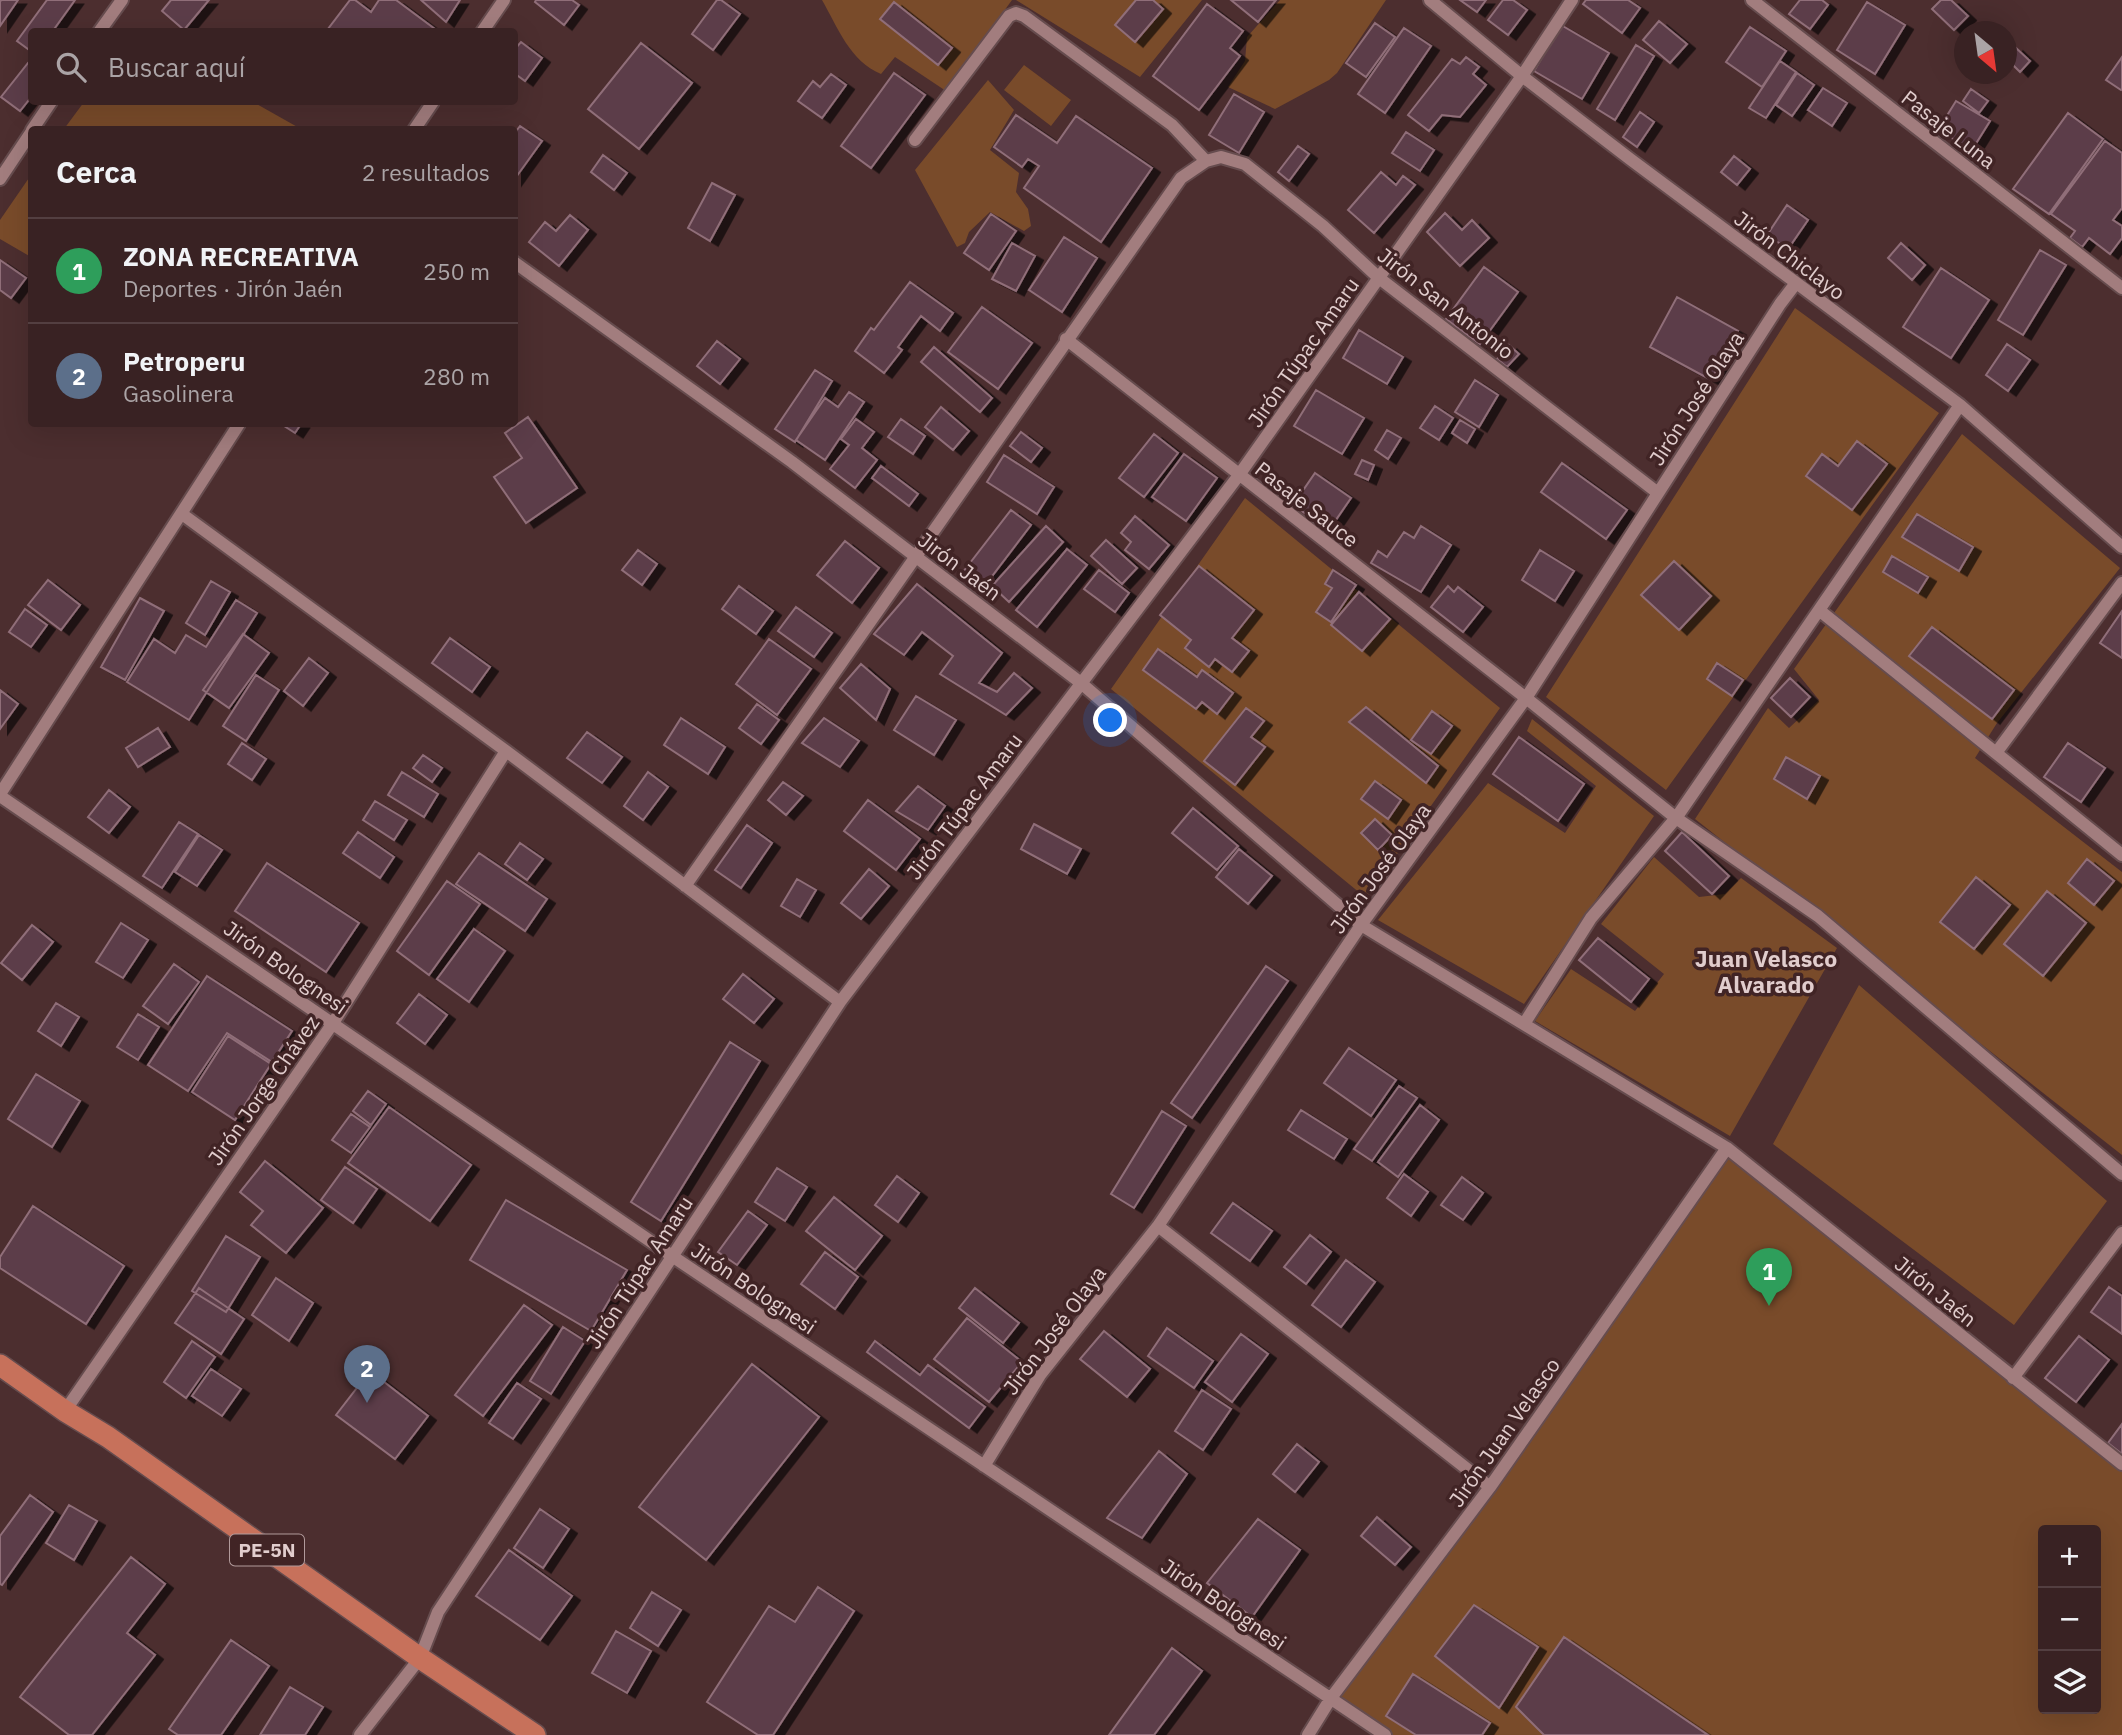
<!DOCTYPE html>
<html lang="es">
<head>
<meta charset="utf-8">
<style>
	:root { --surface:#392223; --page:#402a2b; --text:#f1f3f6; --muted:#aba4a6; --line:#533f41; --accent:#a9b0fc }
	body { margin:0; font-family:"IBM Plex Sans",sans-serif; background:var(--page); color:var(--text) }
	.controls { position:absolute; right:21px; bottom:21px; display:grid; overflow:hidden; border-radius:7px; box-shadow:0 7px 28px #0002 }
	.controls button { width:63px; height:63px; display:grid; place-items:center; padding:0; border:0; border-bottom:2px solid var(--line); background:var(--surface); color:var(--text); font:35px sans-serif }
	.compass { position:absolute; left:1954px; top:21px; width:63px; height:63px; border-radius:50%; background:var(--surface); box-shadow:0 7px 28px #0002; rotate:151deg }
	.you { position:absolute; left:1111px; top:721px; width:24px; height:24px; margin:-18px; border:5px solid #fff; border-radius:50%; background:#1a73e8; box-shadow:0 0 0 10px #1a73e833 }
	.badge { display:grid; place-items:center; width:46px; height:46px; border-radius:50%; background:var(--accent); color:#fff; font-size:23px; font-weight:700 }
	.pin { position:absolute; translate:-50% -58px; filter:drop-shadow(0 2px 4px #0008) }
	.pin::after { content:''; position:absolute; top:37px; width:24px; height:21px; background:inherit; clip-path:polygon(0 0,100% 0,50% 100%) }
	.list { margin:0; padding:0; list-style:none }
	h2 { display:flex; justify-content:space-between; align-items:center; height:91px; margin:0; padding:0 28px; font-size:30px }
	h2 small { font-size:23px; font-weight:400; color:var(--muted) }
	.list li { display:grid; grid-template-columns:46px 1fr auto; gap:21px; align-items:center; box-sizing:border-box; height:105px; padding:0 28px; border-top:2px solid var(--line) }
	.list b { display:block; font-size:26px; white-space:nowrap }
	.list p { margin:0; font-size:23px; white-space:nowrap; color:var(--muted) }
	.list em { font-size:23px; font-style:normal; color:var(--muted) }
	.icon { flex:none; width:38px; height:38px; fill:none; stroke:currentColor; stroke-width:2; stroke-linecap:round; stroke-linejoin:round }
	.map { position:relative; flex:none; width:2122px; height:1735px; overflow:hidden }
	.search { position:absolute; background:var(--surface); box-shadow:0 7px 28px #0002; left:28px; top:28px; width:490px; height:77px; display:flex; align-items:center; gap:18px; box-sizing:border-box; padding:0 24px; border-radius:7px; color:var(--muted); font-size:26px }
	.panel { position:absolute; background:var(--surface); box-shadow:0 7px 28px #0002; left:28px; top:126px; width:490px; height:301px; border-radius:7px }
	.map>svg:first-child { display:block }
	.green { fill:#794b2a; fill-rule:evenodd }
	.building { fill:#5c3e48; stroke:#906e79; stroke-width:2; filter:url(#shadow) }
	.lines { fill:none; stroke-linecap:round; stroke-linejoin:round }
	.minor-casing { stroke:#664c4e; stroke-width:16 }
	.highway-casing { stroke:#664c4e; stroke-width:24 }
	.minor { stroke:#a27d7e; stroke-width:12 }
	.highway { stroke:#c7715b; stroke-width:21 }
	.labels { text-anchor:middle; dominant-baseline:central; stroke-width:7; stroke-linejoin:round; paint-order:stroke }
	.shield { fill:#412425; stroke:#b19a9b; stroke-width:2 }
	.shield-label { font-size:19px; font-weight:bold; fill:#e1cdcd }
	.street-label { font-size:21px; fill:#e1cdcd; stroke:#412425 }
	.neighbourhood-label { font-size:23px; font-weight:bold; fill:#e1cdcd; stroke:#412425 }
</style>
</head>
<body>
<div class="map">
<svg width="2122" height="1735" viewBox="0 0 2122 1735">
	<defs>
		<filter id="shadow"><feDropShadow dx="8" dy="4.5" stdDeviation="0" flood-color="#0009"/></filter>
	</defs>
	<rect width="100%" height="100%" fill="#4c2e2f"/>
	<!-- green -->
	<path class="green" d="M822,0H1012L946,91L895,57L881,74C850,61 838,28 822,0Z
		M1016,0H1202L1140,77Z
		M1280,0H1386L1337,73L1329,80L1275,109L1228,87L1245,61L1247,37Z
		M1024,65L1071,100L1051,126L1004,90Z
		M988,80L1014,110L990,150L1019,173L1016,192L1028,209L1031,226L1024,231L990,212L969,232L965,243L957,247L915,170Z
		M84,102H253L301,129H64Z
		M31,175V257L0,239V220Z
		M1795,308L1939,413L1666,790L1546,697Z
		M1962,434L2120,568L1997,723L1975,758L2122,872V1155L1695,819L1768,708L1789,728L1819,700L1794,669Z
		M1245,498L1500,708L1366,898L1111,689Z
		M1532,719L1654,816L1524,1004L1378,920L1488,783L1565,833L1596,786L1527,731Z
		M1654,857L1699,897L1725,894L1741,878L1837,948L1730,1136L1535,1021L1571,969L1635,1011L1664,974L1601,924Z
		M1859,985L2107,1201L2014,1325L1773,1144Z
		M1727,1148L2122,1464V1735H1384L1331,1698ZM2043,1530H2096V1709H2043Z"/>
	<!-- building -->
	<path class="building" d="M1,0H18L0,26V2Z
		M47,0H75L52,32H32V52L17,41Z
		M171,0H209L184,30L162,11Z
		M350,0H355L371,12L379,0H396L439,32H331L328,29Z
		M421,0H460L446,22Z
		M536,0H572L579,5L564,25L535,2Z
		M717,0H721L740,14L713,50L692,34Z
		M1136,0H1153L1163,9L1135,42L1115,25Z
		M1231,0H1276L1258,22Z
		M1460,0H1486L1477,12Z
		M1503,0H1513L1527,10L1508,35L1488,20Z
		M1586,0H1628L1640,8L1622,33L1583,4Z
		M1800,0H1822L1828,5L1810,29L1789,14Z
		M1941,0H1951L1968,16L1954,30L1932,9Z
		M894,2L952,48L938,65L880,19Z
		M1867,2L1905,25L1875,74L1837,50Z
		M1207,4L1243,31L1230,48L1240,56L1199,110L1153,76Z
		M1659,21L1687,44L1670,63L1643,40Z
		M1375,23L1395,37L1366,77L1346,63Z
		M1561,25L1609,53L1582,99L1534,71Z
		M1750,27L1786,51L1762,87L1726,62Z
		M1404,28L1431,46L1385,113L1358,94Z
		M521,42L542,58L525,81L514,73V50Z
		M641,43L692,83L639,149L588,109Z
		M1636,45L1654,56L1615,120L1597,109Z
		M2015,47L2030,61L2020,72L2007,59Z
		M1466,57L1479,67L1473,74L1486,85L1460,117L1442,115L1429,131L1408,115L1452,59L1460,64Z
		M2122,57V89L2121,90L2106,80Z
		M1780,61L1796,72L1766,118L1749,108Z
		M28,63L32,65V96L20,111L1,97Z
		M894,73L925,95L871,168L841,146Z
		M1797,73L1814,85L1792,116L1776,105Z
		M831,74L846,85L822,118L798,101L813,81L820,87Z
		M1823,88L1847,103L1832,126L1808,110Z
		M1971,89L1988,101L1979,113L1963,101Z
		M1234,94L1264,112L1239,153L1209,135Z
		M1956,101L1990,121L1972,150L1938,130Z
		M1640,112L1654,122L1637,147L1623,137Z
		M2068,113L2103,139L2049,214L2013,189Z
		M1016,115L1057,143L1076,116L1152,168L1101,242L1024,188L1039,166L1028,159L1022,167L994,147Z
		M520,126L542,141L514,180V134Z
		M1406,132L1434,150L1420,171L1392,153Z
		M2105,141L2122,153V208L2113,220L2122,226V238L2110,254L2089,238L2082,247L2070,238L2075,231L2051,214Z
		M1298,146L1309,154L1289,181L1278,172Z
		M603,155L627,173L614,190L591,172Z
		M1734,156L1750,169L1737,185L1721,172Z
		M1381,172L1396,185L1403,176L1415,185L1374,233L1348,210Z
		M712,183L735,195L710,241L688,228Z
		M1787,205L1808,220L1788,249L1767,235Z
		M1445,213L1462,230L1472,220L1489,238L1460,266L1427,232Z
		M991,214L1016,231L989,270L964,253Z
		M570,215L588,230L559,266L529,242L545,222L556,231Z
		M1064,237L1097,258L1062,312L1029,290Z
		M1012,243L1035,256L1016,291L992,279Z
		M1901,243L1925,265L1912,280L1888,258Z
		M2040,250L2066,265L2023,335L1998,320Z
		M0,260L26,278L11,298L0,290Z
		M1484,267L1518,292L1480,344L1446,319Z
		M1941,268L1989,300L1951,358L1903,327Z
		M910,282L953,313L940,331L921,316L898,347L902,350L884,373L855,351L871,328L874,330Z
		M1677,297L1738,331L1711,380L1650,347Z
		M982,307L1032,343L998,389L948,352Z
		M1359,330L1403,357L1387,384L1343,358Z
		M717,341L740,359L720,384L697,366Z
		M2007,344L2030,360L2008,391L1986,375Z
		M1509,345L1519,354L1507,367L1497,359Z
		M934,347L992,398L980,412L921,362Z
		M815,370L832,381L795,442L775,429Z
		M1475,380L1498,395L1479,427L1455,412Z
		M1316,390L1364,418L1342,454L1294,426Z
		M849,392L864,402L825,460L796,440L825,398L838,407Z
		M1435,406L1453,418L1439,440L1420,428Z
		M941,407L969,431L953,450L925,427Z
		M528,417L577,488L526,523L494,477L522,458L505,433Z
		M856,419L874,432L862,448L877,460L855,488L830,469L849,445L841,439Z
		M901,419L925,436L913,454L888,437Z
		M1460,420L1475,429L1467,443L1452,433Z
		M281,424H301L295,433Z
		M1387,430L1401,438L1388,459L1375,450Z
		M1021,432L1042,448L1031,462L1010,446Z
		M1154,434L1178,453L1144,497L1119,478Z
		M1857,441L1887,464L1852,510L1806,476L1822,454L1838,466Z
		M1184,454L1217,478L1186,521L1152,497Z
		M1004,455L1054,487L1037,514L987,482Z
		M1362,460L1374,465L1368,480L1355,474Z
		M1562,463L1627,510L1606,539L1541,492Z
		M881,466L918,494L909,506L872,478Z
		M1315,473L1351,498L1329,530L1293,505Z
		M1011,510L1031,525L983,588L963,572Z
		M1917,514L1973,547L1959,571L1902,537Z
		M1135,516L1169,545L1149,569L1125,550L1131,542L1121,533Z
		M1046,526L1063,542L1009,602L992,586Z
		M1421,526L1451,545L1421,592L1371,563L1378,551L1387,557L1404,532L1414,538Z
		M1106,540L1137,568L1122,584L1091,556Z
		M845,541L879,568L852,603L817,575Z
		M1067,549L1087,565L1037,627L1016,610Z
		M638,550L657,564L642,585L622,570Z
		M1540,550L1574,571L1555,601L1522,580Z
		M1892,556L1928,577L1918,593L1883,572Z
		M1674,561L1711,596L1679,630L1641,595Z
		M1199,566L1254,610L1232,638L1249,651L1232,672L1215,659L1209,667L1185,648L1191,640L1160,615Z
		M1099,570L1129,593L1115,612L1084,589Z
		M1333,570L1356,585L1331,622L1316,612L1332,588L1325,584Z
		M48,580L80,605L61,630L28,605Z
		M211,581L230,592L205,635L186,623Z
		M917,584L1002,653L979,683L997,692L1014,673L1032,688L1006,715L940,674L953,656L922,632L904,655L874,634Z
		M739,586L773,611L756,634L722,609Z
		M1448,586L1454,592L1458,587L1483,607L1463,632L1431,607Z
		M1359,592L1390,619L1362,651L1331,625Z
		M140,598L164,611L125,680L101,667Z
		M236,600L257,613L189,720L127,682L154,639L175,653L186,635L206,647Z
		M796,607L832,633L814,657L778,631Z
		M25,609L47,625L31,647L9,632Z
		M2122,611V658L2100,643Z
		M1932,627L2014,690L1992,719L1909,656Z
		M243,634L269,653L229,708L203,690Z
		M450,638L490,667L472,692L432,663Z
		M769,639L811,669L777,715L736,684Z
		M1158,649L1197,677L1202,670L1233,693L1217,714L1202,702L1196,709L1143,670Z
		M309,658L328,673L303,706L284,691Z
		M1717,663L1743,680L1732,696L1707,679Z
		M861,664L890,689L876,720L840,688Z
		M256,675L279,690L246,741L223,726Z
		M1790,678L1810,697L1791,717L1771,698Z
		M0,690L18,704L0,729Z
		M916,696L956,720L934,755L894,730Z
		M757,704L779,720L761,744L739,728Z
		M1366,707L1438,766L1426,783L1349,722Z
		M1246,708L1264,721L1251,737L1265,747L1235,785L1204,761Z
		M1432,711L1452,726L1431,754L1411,740Z
		M681,718L725,747L708,774L664,745Z
		M824,718L859,741L840,767L802,743Z
		M158,728L170,747L138,767L126,748Z
		M587,732L622,757L602,783L567,758Z
		M1519,737L1584,784L1558,821L1493,774Z
		M242,743L266,759L252,780L228,764Z
		M2068,743L2105,768L2081,802L2044,777Z
		M423,755L442,768L432,782L413,768Z
		M1786,757L1820,776L1807,799L1774,779Z
		M402,772L438,794L424,817L388,795Z
		M648,772L668,787L643,820L624,806Z
		M1375,781L1401,800L1388,819L1361,799Z
		M783,782L803,796L786,815L768,800Z
		M918,786L945,806L928,830L896,811Z
		M109,790L130,807L109,833L88,817Z
		M868,800L920,839L896,870L844,831Z
		M375,801L407,820L394,840L363,820Z
		M1193,808L1238,846L1217,870L1172,833Z
		M1375,819L1392,835L1378,850L1361,833Z
		M179,822L198,834L162,888L143,876Z
		M1034,824L1081,849L1067,874L1021,849Z
		M747,825L772,843L741,888L715,870Z
		M358,832L394,857L380,878L343,853Z
		M1682,832L1729,876L1712,894L1665,851Z
		M199,835L222,850L197,886L175,872Z
		M520,843L543,859L527,880L505,864Z
		M1239,849L1272,876L1248,904L1216,877Z
		M479,853L547,899L525,931L456,884Z
		M2087,859L2114,881L2094,905L2068,883Z
		M267,863L359,923L326,972L235,911Z
		M869,869L889,886L861,919L841,903Z
		M1976,877L2010,905L1974,949L1940,922Z
		M797,879L816,890L800,917L781,906Z
		M447,881L480,904L429,975L397,951Z
		M2047,891L2086,923L2043,976L2004,944Z
		M121,923L148,940L123,978L96,962Z
		M32,925L53,942L22,980L1,963Z
		M474,929L505,951L469,1002L437,979Z
		M1598,938L1649,979L1631,1002L1579,960Z
		M174,964L199,982L168,1024L143,1006Z
		M1266,966L1288,981L1192,1118L1171,1103Z
		M743,974L774,999L754,1023L723,999Z
		M207,976L292,1031L272,1062L227,1033L188,1091L148,1065Z
		M419,994L447,1015L425,1044L397,1023Z
		M56,1003L79,1017L61,1046L38,1031Z
		M138,1014L159,1027L138,1060L117,1047Z
		M228,1036L271,1064L235,1120L192,1092Z
		M730,1042L760,1061L661,1221L631,1202Z
		M1349,1048L1396,1080L1371,1116L1324,1083Z
		M36,1074L80,1101L52,1147L8,1119Z
		M1399,1086L1417,1098L1372,1161L1354,1149Z
		M368,1091L386,1104L371,1125L353,1111Z
		M1420,1105L1439,1120L1398,1177L1378,1162Z
		M389,1107L471,1165L430,1221L348,1163Z
		M1301,1110L1347,1139L1334,1159L1288,1130Z
		M1162,1111L1186,1126L1134,1208L1111,1194Z
		M351,1114L370,1127L351,1153L332,1140Z
		M265,1161L323,1208L286,1253L251,1225L263,1211L240,1192Z
		M345,1167L377,1189L353,1223L321,1200Z
		M777,1168L807,1187L785,1221L755,1202Z
		M1404,1174L1428,1192L1411,1216L1387,1198Z
		M897,1176L919,1193L898,1222L875,1205Z
		M1462,1177L1483,1193L1463,1220L1441,1205Z
		M834,1197L882,1236L855,1270L806,1231Z
		M506,1200L627,1270L591,1331L470,1260Z
		M1233,1203L1272,1231L1250,1261L1211,1233Z
		M33,1206L124,1266L86,1324L0,1268V1257Z
		M748,1211L767,1225L737,1265L718,1252Z
		M1310,1235L1331,1252L1306,1284L1284,1267Z
		M226,1236L260,1257L226,1312L192,1291Z
		M825,1252L858,1277L835,1309L801,1284Z
		M1346,1260L1375,1282L1341,1327L1312,1305Z
		M276,1278L313,1303L289,1341L252,1315Z
		M2109,1287L2122,1296V1334L2091,1312Z
		M199,1288L244,1319L221,1354L175,1323Z
		M975,1288L1019,1323L1003,1343L959,1308Z
		M524,1305L552,1325L483,1416L455,1395Z
		M967,1318L1022,1362L989,1402L934,1359Z
		M563,1327L585,1341L551,1394L530,1381Z
		M1167,1328L1213,1361L1194,1388L1148,1356Z
		M1104,1331L1150,1369L1127,1397L1080,1359Z
		M1241,1334L1268,1354L1232,1402L1205,1382Z
		M2079,1336L2109,1360L2076,1402L2045,1378Z
		M192,1341L215,1357L186,1398L164,1382Z
		M875,1341L920,1375L928,1365L985,1407L969,1428L867,1352Z
		M752,1364L819,1417L706,1560L639,1507Z
		M211,1369L241,1389L222,1416L192,1396Z
		M370,1371L428,1416L395,1459L336,1415Z
		M517,1383L541,1399L513,1439L489,1423Z
		M1202,1390L1231,1409L1203,1450L1175,1431Z
		M2122,1424V1454L2108,1443Z
		M1297,1444L1319,1462L1295,1492L1273,1474Z
		M1159,1451L1187,1474L1142,1538L1107,1518Z
		M30,1495L53,1512L2,1585L0,1584V1536Z
		M69,1505L97,1521L74,1560L46,1543Z
		M540,1509L569,1529L543,1568L514,1548Z
		M1377,1517L1411,1547L1395,1565L1361,1536Z
		M1258,1519L1300,1550L1252,1617L1207,1583Z
		M509,1550L572,1596L540,1640L476,1596Z
		M131,1557L165,1584L127,1633L155,1655L92,1735H69L20,1697Z
		M818,1587L854,1611L773,1735H758L707,1702L769,1606L795,1622Z
		M652,1592L681,1610L658,1646L630,1628Z
		M1474,1605L1538,1647L1499,1708L1435,1656Z
		M616,1631L651,1651L627,1693L592,1673Z
		M1564,1637L1708,1735H1544L1516,1707Z
		M231,1640L269,1666L221,1735H178L169,1729Z
		M1172,1648L1202,1671L1154,1735H1109Z
		M1413,1674L1490,1723L1482,1735H1416L1386,1716Z
		M290,1687L323,1707L305,1735H260Z"/>
	<g class="lines">
		<defs>
			<path id="minor" d="M1430,0L1522,76L1630,159L1960,405L2122,547
				M1752,0L2122,288
				M99,32L122,0
				M482,32L504,0
				M32,130L51,102
				M414,130L433,102
				M915,140L1009,16L1016,13L1024,16L1172,125L1206,161
				M0,179L32,131
				M514,262L792,462L1081,683L1361,925L1727,1148L2122,1464
				M1066,339L1526,698L1676,818L1818,916L2122,1174
				M182,514L506,751L840,1002
				M1819,610L1996,753L2122,583
				M1996,753L2122,855
				M0,794L239,424
				M0,796L672,1256L1385,1735
				M685,886L1181,178L1206,161L1221,157L1245,164L1323,226L1379,278L1658,493
				M1524,1024L1591,918L1676,818L1960,405
				M1158,1226L1490,1487
				M2013,1378L2122,1233
				M65,1411L333,1023L506,751
				M984,1466L1040,1375L1158,1226L1361,925L1526,698L1780,304L1796,283
				M360,1735L420,1658L438,1612L840,1002L1239,475L1522,76L1572,0
				M1308,1735L1331,1698L1490,1487L1727,1148"/>
			<path id="highway" d="M0,1365L65,1411L108,1437L420,1658L535,1735"/>
		</defs>
		<!-- minor casing -->
		<use href="#minor" class="minor-casing"/>
		<!-- highway casing -->
		<use href="#highway" class="highway-casing"/>
		<!-- minor -->
		<use href="#minor" class="minor"/>
		<!-- highway -->
		<use href="#highway" class="highway"/>
	</g>
	<g class="labels">
		<!-- shield labels -->
		<rect class="shield" x="230" y="1534.5" width="74" height="31" rx="5"/>
		<g class="shield-label">
			<text x="267" y="1550">PE-5N</text>
		</g>
		<!-- street labels -->
		<g class="street-label">
			<text transform="translate(1949 129) rotate(38)">Pasaje Luna</text>
			<text transform="translate(1790 255) rotate(37)">Jirón Chiclayo</text>
			<text transform="translate(1446 303) rotate(38)">Jirón San Antonio</text>
			<text transform="translate(1303 352) rotate(-55)">Jirón Túpac Amaru</text>
			<text transform="translate(1696 398) rotate(-57)">Jirón José Olaya</text>
			<text transform="translate(1307 504) rotate(38)">Pasaje Sauce</text>
			<text transform="translate(960 566) rotate(37)">Jirón Jaén</text>
			<text transform="translate(964 806) rotate(-53)">Jirón Túpac Amaru</text>
			<text transform="translate(1380 868) rotate(-54)">Jirón José Olaya</text>
			<text transform="translate(286 967) rotate(35)">Jirón Bolognesi</text>
			<text transform="translate(263 1090) rotate(-55)">Jirón Jorge Chávez</text>
			<text transform="translate(639 1272) rotate(-57)">Jirón Túpac Amaru</text>
			<text transform="translate(754 1288) rotate(34)">Jirón Bolognesi</text>
			<text transform="translate(1936 1291) rotate(39)">Jirón Jaén</text>
			<text transform="translate(1054 1330) rotate(-53)">Jirón José Olaya</text>
			<text transform="translate(1504 1432) rotate(-55)">Jirón Juan Velasco</text>
			<text transform="translate(1224 1604) rotate(34)">Jirón Bolognesi</text>
		</g>
		<!-- neighbourhood labels -->
		<g class="neighbourhood-label">
			<text x="1766" y="958">Juan Velasco<tspan x="1766" dy="26">Alvarado</tspan></text>
		</g>
	</g>
</svg>
<div class="controls">
<button>+</button>
<button>−</button>
<button><svg class="icon" aria-label="layers" viewBox="0 0 24 24"><path d="M12 4l9 5-9 5-9-5zM3 14l9 5 9-5"/></svg></button>
</div>
<svg class="compass" viewBox="-18 -18 36 36"><path d="M0-13l5 13h-10z" fill="#e53935"/><path d="M0 13l5-13h-10z" fill="#aba4a6"/></svg>
<div class="you"></div>
<div class="pin badge" style="left:1769px;top:1306px;background:#2e9e5b">1</div>
<div class="pin badge" style="left:367px;top:1403px;background:#5c6f8a">2</div>
<div class="search"><svg class="icon" aria-label="search" viewBox="0 0 24 24"><circle cx="10" cy="10" r="6"/><path d="M15 15l6 6"/></svg>Buscar aquí</div>
<section class="panel">
<h2>Cerca<small>2 resultados</small></h2>
<ul class="list">
<li><span class="badge" style="background:#2e9e5b">1</span><div><b>ZONA RECREATIVA</b><p>Deportes · Jirón Jaén</p></div><em>250 m</em></li>
<li><span class="badge" style="background:#5c6f8a">2</span><div><b>Petroperu</b><p>Gasolinera</p></div><em>280 m</em></li>
</ul>
</section>
</div>
</body>
</html>
